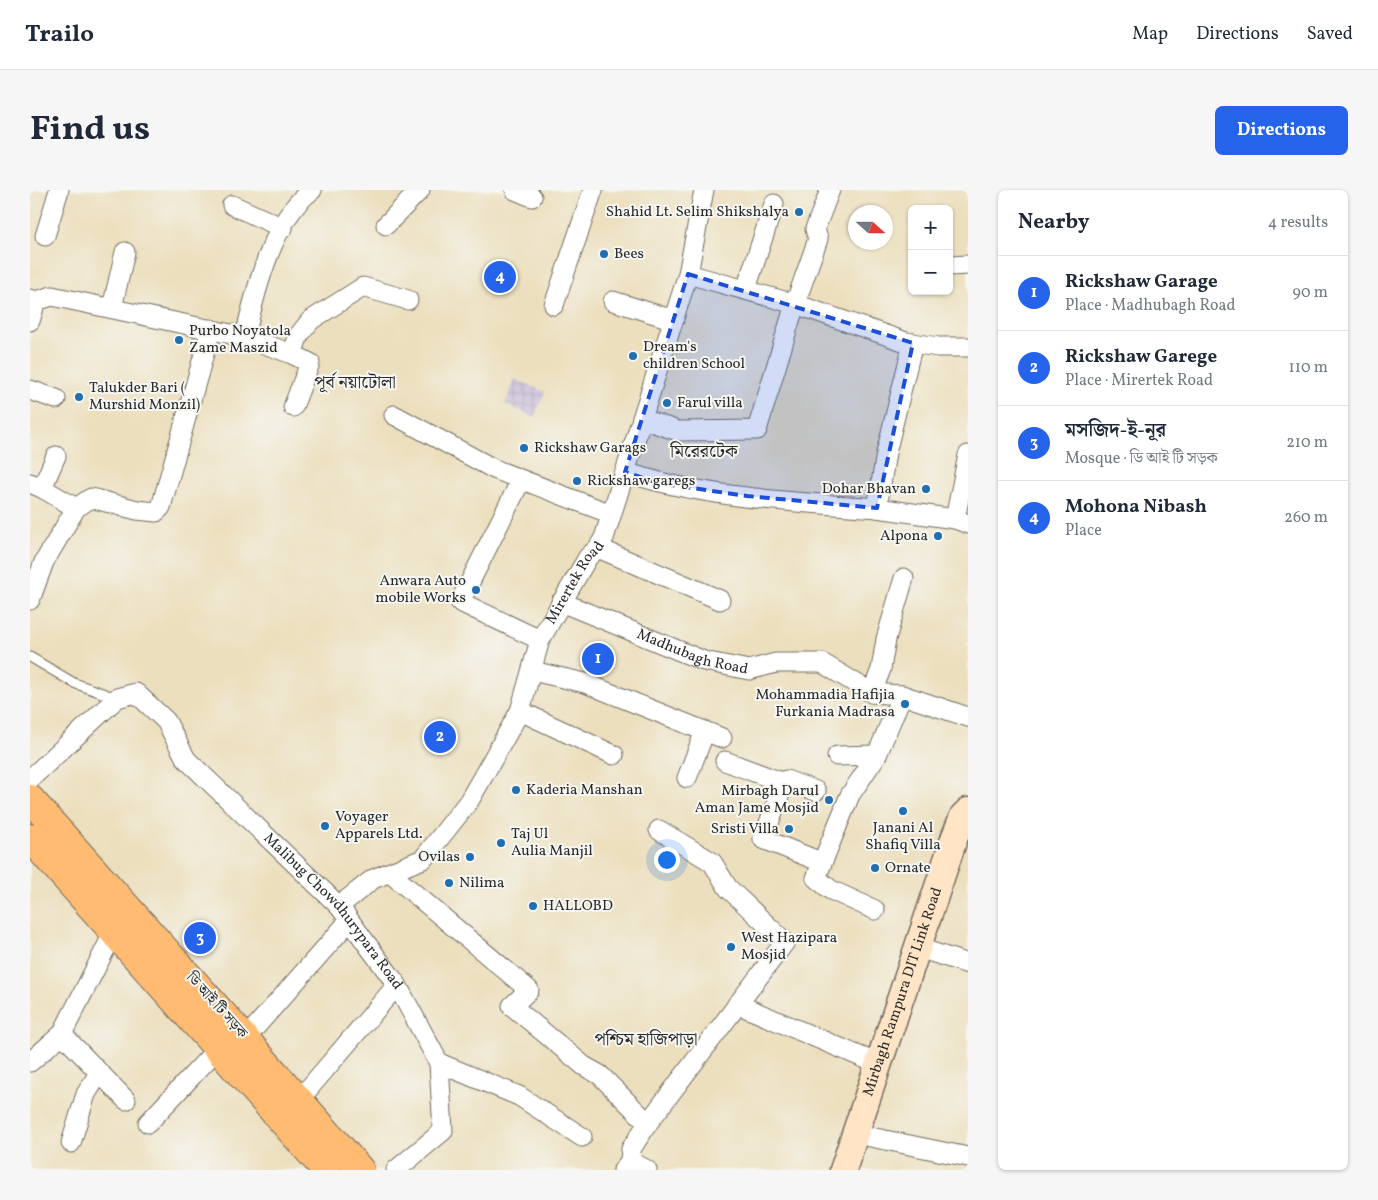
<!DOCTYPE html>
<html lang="en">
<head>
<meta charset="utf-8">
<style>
	:root { --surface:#fff; --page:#f6f6f7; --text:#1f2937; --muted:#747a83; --line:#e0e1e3; --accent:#2563eb }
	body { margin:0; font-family:Vollkorn,"Noto Serif Bengali",serif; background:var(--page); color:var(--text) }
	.controls { position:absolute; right:15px; top:15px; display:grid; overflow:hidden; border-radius:8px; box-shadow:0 1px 4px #0004 }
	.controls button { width:45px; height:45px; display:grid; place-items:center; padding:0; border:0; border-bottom:1px solid var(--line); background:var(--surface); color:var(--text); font:25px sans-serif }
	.compass { position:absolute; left:818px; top:15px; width:45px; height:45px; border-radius:50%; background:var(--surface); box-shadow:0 1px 4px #0004; rotate:111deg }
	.you { position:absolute; left:636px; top:669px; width:18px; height:18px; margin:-12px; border:4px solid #fff; border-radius:50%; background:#1a73e8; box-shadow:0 0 0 8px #1a73e833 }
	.badge { display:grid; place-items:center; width:32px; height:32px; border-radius:50%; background:var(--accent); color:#fff; font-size:16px; font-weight:700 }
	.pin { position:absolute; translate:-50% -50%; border:2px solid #fff; box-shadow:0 1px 5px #0006 }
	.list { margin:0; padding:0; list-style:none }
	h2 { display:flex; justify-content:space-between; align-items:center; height:65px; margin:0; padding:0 20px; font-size:21px }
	h2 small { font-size:16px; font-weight:400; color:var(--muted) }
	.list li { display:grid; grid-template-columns:32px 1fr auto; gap:15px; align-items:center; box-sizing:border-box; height:75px; padding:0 20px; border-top:1px solid var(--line) }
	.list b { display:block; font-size:19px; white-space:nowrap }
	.list p { margin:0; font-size:16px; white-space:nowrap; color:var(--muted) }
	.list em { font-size:16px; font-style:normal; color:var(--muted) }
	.map { position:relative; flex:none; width:938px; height:980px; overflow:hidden; border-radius:8px }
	header { display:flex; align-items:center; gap:30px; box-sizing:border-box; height:70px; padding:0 25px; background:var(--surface); border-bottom:1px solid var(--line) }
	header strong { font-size:24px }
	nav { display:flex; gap:28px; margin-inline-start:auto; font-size:18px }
	.intro { display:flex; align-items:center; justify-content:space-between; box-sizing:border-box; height:120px; padding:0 30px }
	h1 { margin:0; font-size:35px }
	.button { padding:12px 22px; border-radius:8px; background:var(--accent); color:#fff; font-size:18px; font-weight:700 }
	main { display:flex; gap:30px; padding:0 30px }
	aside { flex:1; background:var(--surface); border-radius:8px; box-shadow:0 1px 4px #0004 }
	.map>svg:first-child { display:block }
	.industrial { fill:url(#industrial-grid) }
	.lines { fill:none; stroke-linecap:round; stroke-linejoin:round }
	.lane-casing { stroke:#6f6a5e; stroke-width:11 }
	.street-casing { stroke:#6f6a5e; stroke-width:21 }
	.secondary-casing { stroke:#6f6a5e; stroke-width:29 }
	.primary-casing { stroke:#6f6a5e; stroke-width:30 }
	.lane { stroke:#fff; stroke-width:9 }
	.street { stroke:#fff; stroke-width:19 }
	.secondary { stroke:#ffe4c6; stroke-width:26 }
	.primary { stroke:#ffbb71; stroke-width:28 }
	.marked { fill:#1d4ed8; fill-opacity:0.2; stroke:#1d4ed8; stroke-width:4; stroke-dasharray:10 6; stroke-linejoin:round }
	.poi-dot { fill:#1f6fb2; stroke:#f6f6f2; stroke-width:2 }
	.labels { text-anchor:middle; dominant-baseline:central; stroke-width:4; stroke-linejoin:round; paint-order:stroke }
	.poi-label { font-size:15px; fill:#2b2b2b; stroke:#f6f6f2; text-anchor:start }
	.street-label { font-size:15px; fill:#2b2b2b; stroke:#f6f6f2 }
	.quarter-label { font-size:18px; fill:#2b2b2b; stroke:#f6f6f2 }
</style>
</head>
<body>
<header>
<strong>Trailo</strong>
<nav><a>Map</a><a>Directions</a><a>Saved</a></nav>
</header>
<div class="intro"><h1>Find us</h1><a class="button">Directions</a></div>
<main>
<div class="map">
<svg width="938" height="980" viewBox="0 0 938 980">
	<defs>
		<pattern id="industrial-grid" width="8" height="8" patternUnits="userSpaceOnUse" patternTransform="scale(1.25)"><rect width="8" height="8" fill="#c8bfd8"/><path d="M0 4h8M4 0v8" fill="none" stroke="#aca4ba"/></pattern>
	</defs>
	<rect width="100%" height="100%" fill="#f6f6f2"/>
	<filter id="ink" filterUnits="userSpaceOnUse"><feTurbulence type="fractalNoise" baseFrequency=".02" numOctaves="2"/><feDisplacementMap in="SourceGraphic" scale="10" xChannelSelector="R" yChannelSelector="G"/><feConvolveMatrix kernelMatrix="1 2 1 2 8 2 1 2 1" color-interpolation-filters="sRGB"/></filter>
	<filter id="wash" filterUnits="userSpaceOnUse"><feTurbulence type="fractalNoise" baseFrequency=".0096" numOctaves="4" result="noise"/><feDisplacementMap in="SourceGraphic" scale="20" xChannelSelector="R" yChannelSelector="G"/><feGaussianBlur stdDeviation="1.12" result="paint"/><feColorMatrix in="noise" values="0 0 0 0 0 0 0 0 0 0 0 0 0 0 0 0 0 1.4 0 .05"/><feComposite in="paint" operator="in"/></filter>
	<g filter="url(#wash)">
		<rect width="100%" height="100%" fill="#ecdfbd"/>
		<!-- industrial -->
		<path class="industrial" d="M485,189L515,202L504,227L475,214Z"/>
	</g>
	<g filter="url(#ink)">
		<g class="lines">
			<defs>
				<path id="lane" d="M0,467L44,493L86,508"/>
				<g id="street">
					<path d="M485,0L502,7"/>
					<path d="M202,15L253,38"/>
					<path d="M356,35L390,0"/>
					<path d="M15,46L29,0"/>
					<path d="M919,76L938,75"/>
					<path d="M658,84L765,114L876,152L908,157H938"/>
					<path d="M716,99L744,14"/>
					<path d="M0,109L6,111L22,106L215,147C225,102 243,28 282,0"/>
					<path d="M583,111L644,130"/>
					<path d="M524,115L563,0"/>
					<path d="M82,118L95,62"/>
					<path d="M0,131L6,111"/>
					<path d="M215,147L262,164"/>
					<path d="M883,153L856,263L847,318L925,329L938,334"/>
					<path d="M0,200L26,209"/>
					<path d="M263,217L280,173L262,164L269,145L281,130L333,97L378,110"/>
					<path d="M364,225L464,279L581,324"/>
					<path d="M612,229L648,241L727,240L765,114L788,49L785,39L800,0"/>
					<path d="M595,282C674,308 763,312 847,318"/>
					<path d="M491,290L430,412L510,450"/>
					<path d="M0,293L12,298L26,266"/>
					<path d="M12,298L46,318"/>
					<path d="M925,329L938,265"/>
					<path d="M568,358L690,410"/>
					<path d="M0,410L14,372L46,318L61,308L107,320L126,322L131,317L181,139"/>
					<path id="s1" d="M531,412L674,471L719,480L746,473H792L842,503L872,505L938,527"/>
					<path d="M502,481L555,493L692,548"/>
					<path d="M842,503L851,479L856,449L874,388"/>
					<path d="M490,521L584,565"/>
					<path d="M807,566L847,565"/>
					<path d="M695,571L754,593L756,590L786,601"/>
					<path d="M657,588L675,541"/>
					<path id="s2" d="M0,589L87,508L106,503L136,531L156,569L309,716L367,795L409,873L413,941L366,980"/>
					<path d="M754,593L733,649L791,672"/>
					<path d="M360,683L499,800L482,816L554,876L570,885L618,933"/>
					<path id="s3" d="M309,716L343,689L393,669L439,611L490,521L510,450L558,367L568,358L574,348L658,84L674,0"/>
					<path d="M845,720L801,700L786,688L820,605L847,565L872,505"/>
					<path d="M886,757L938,774"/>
					<path d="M707,814L848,874"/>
					<path d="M32,844L96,910"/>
					<path d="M215,849L319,731"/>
					<path d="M0,872L32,844L84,742"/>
					<path d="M409,873L489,906L552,947"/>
					<path d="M269,910L367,795"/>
					<path d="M118,933L188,858"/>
					<path d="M826,944L938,967"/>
					<path d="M41,953L56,904L69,883"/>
					<path d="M600,971L617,980"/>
					<path d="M593,980L600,971L601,959L618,933L755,752L698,698L682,672L629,640"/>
				</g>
				<g id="secondary">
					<path id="s4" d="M813,980L925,646L933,626L938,621"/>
				</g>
				<path id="primary" d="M0,609L215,849L330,980
					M0,648L296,980"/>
			</defs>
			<!-- lane casing -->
			<use href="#lane" class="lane-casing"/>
			<!-- street casing -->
			<use href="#street" class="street-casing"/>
			<!-- secondary casing -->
			<use href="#secondary" class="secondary-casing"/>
			<!-- primary casing -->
			<use href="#primary" class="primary-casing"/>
			<!-- lane -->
			<use href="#lane" class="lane"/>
			<!-- street -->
			<use href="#street" class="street"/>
			<!-- secondary -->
			<use href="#secondary" class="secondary"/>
			<!-- primary -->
			<use href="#primary" class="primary"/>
		</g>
	</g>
	<!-- marked area -->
	<path class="marked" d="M658,84L883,153L847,318L717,306L628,293L595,282Z"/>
	<!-- markers -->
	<g class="poi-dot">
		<circle cx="769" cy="22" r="5"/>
		<circle cx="574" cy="64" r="5"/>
		<circle cx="149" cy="150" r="5"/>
		<circle cx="603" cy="166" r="5"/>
		<circle cx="49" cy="207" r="5"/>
		<circle cx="637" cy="213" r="5"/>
		<circle cx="494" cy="258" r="5"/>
		<circle cx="547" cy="291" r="5"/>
		<circle cx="896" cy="299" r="5"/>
		<circle cx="908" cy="346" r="5"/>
		<circle cx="446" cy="400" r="5"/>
		<circle cx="875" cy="514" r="5"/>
		<circle cx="486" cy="600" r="5"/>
		<circle cx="799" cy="610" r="5"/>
		<circle cx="873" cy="621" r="5"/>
		<circle cx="295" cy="636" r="5"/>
		<circle cx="759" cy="639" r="5"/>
		<circle cx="471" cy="653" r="5"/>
		<circle cx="440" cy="667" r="5"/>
		<circle cx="845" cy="678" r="5"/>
		<circle cx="419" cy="693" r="5"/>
		<circle cx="503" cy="716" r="5"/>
		<circle cx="701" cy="757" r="5"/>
	</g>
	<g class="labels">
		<!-- poi labels -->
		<g class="poi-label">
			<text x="759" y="22" text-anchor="end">Shahid Lt. Selim Shikshalya</text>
			<text x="584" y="64">Bees</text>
			<text x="159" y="141">Purbo Noyatola<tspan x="159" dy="17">Zame Maszid</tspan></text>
			<text x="613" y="157">Dream's<tspan x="613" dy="17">children School</tspan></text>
			<text x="59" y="198">Talukder Bari (<tspan x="59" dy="17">Murshid Monzil)</tspan></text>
			<text x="647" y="213">Farul villa</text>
			<text x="504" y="258">Rickshaw Garags</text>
			<text x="557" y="291">Rickshaw garegs</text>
			<text x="886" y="299" text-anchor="end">Dohar Bhavan</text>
			<text x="898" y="346" text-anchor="end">Alpona</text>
			<text x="436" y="391" text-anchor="end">Anwara Auto<tspan x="436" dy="17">mobile Works</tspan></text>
			<text x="865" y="505" text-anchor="end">Mohammadia Hafijia<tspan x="865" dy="17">Furkania Madrasa</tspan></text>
			<text x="496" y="600">Kaderia Manshan</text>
			<text x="789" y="601" text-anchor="end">Mirbagh Darul<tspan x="789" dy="17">Aman Jame Mosjid</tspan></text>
			<text x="305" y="627">Voyager<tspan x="305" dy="17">Apparels Ltd.</tspan></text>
			<text x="873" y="638" text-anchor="middle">Janani Al<tspan x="873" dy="17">Shafiq Villa</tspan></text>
			<text x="749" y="639" text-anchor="end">Sristi Villa</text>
			<text x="481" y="644">Taj Ul<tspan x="481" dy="17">Aulia Manjil</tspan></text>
			<text x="430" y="667" text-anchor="end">Ovilas</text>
			<text x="855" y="678">Ornate</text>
			<text x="429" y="693">Nilima</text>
			<text x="513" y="716">HALLOBD</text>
			<text x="711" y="748">West Hazipara<tspan x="711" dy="17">Mosjid</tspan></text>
		</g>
		<!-- street labels -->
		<g class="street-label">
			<text stroke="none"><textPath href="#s3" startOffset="416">Mirertek Road</textPath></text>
			<text stroke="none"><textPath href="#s1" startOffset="141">Madhubagh Road</textPath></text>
			<text stroke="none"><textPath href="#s2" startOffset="435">Malibug Chowdhurypara Road</textPath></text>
			<text stroke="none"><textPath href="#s4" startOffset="188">Mirbagh Rampura DIT Link Road</textPath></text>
			<text transform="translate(186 816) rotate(48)">ডি আই টি সড়ক</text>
		</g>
		<!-- quarter labels -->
		<g class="quarter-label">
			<text x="325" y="193">পূর্ব নয়াটোলা</text>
			<text x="674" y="262">মিরেরটেক</text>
			<text x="616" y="850">পশ্চিম হাজিপাড়া</text>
		</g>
	</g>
</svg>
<div class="controls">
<button>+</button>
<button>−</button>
</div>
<svg class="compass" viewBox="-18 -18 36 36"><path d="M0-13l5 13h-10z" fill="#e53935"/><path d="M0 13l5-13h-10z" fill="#747a83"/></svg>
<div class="you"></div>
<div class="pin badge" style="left:568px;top:469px">1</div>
<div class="pin badge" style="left:410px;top:547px">2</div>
<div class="pin badge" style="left:170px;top:748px">3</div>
<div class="pin badge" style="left:470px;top:87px">4</div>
</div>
<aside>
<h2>Nearby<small>4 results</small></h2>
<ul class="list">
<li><span class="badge">1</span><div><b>Rickshaw Garage</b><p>Place · Madhubagh Road</p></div><em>90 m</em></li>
<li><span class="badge">2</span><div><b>Rickshaw Garege</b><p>Place · Mirertek Road</p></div><em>110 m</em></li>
<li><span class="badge">3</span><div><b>মসজিদ-ই-নূর</b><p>Mosque · ডি আই টি সড়ক</p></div><em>210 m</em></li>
<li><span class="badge">4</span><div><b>Mohona Nibash</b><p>Place</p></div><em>260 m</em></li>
</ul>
</aside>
</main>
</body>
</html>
